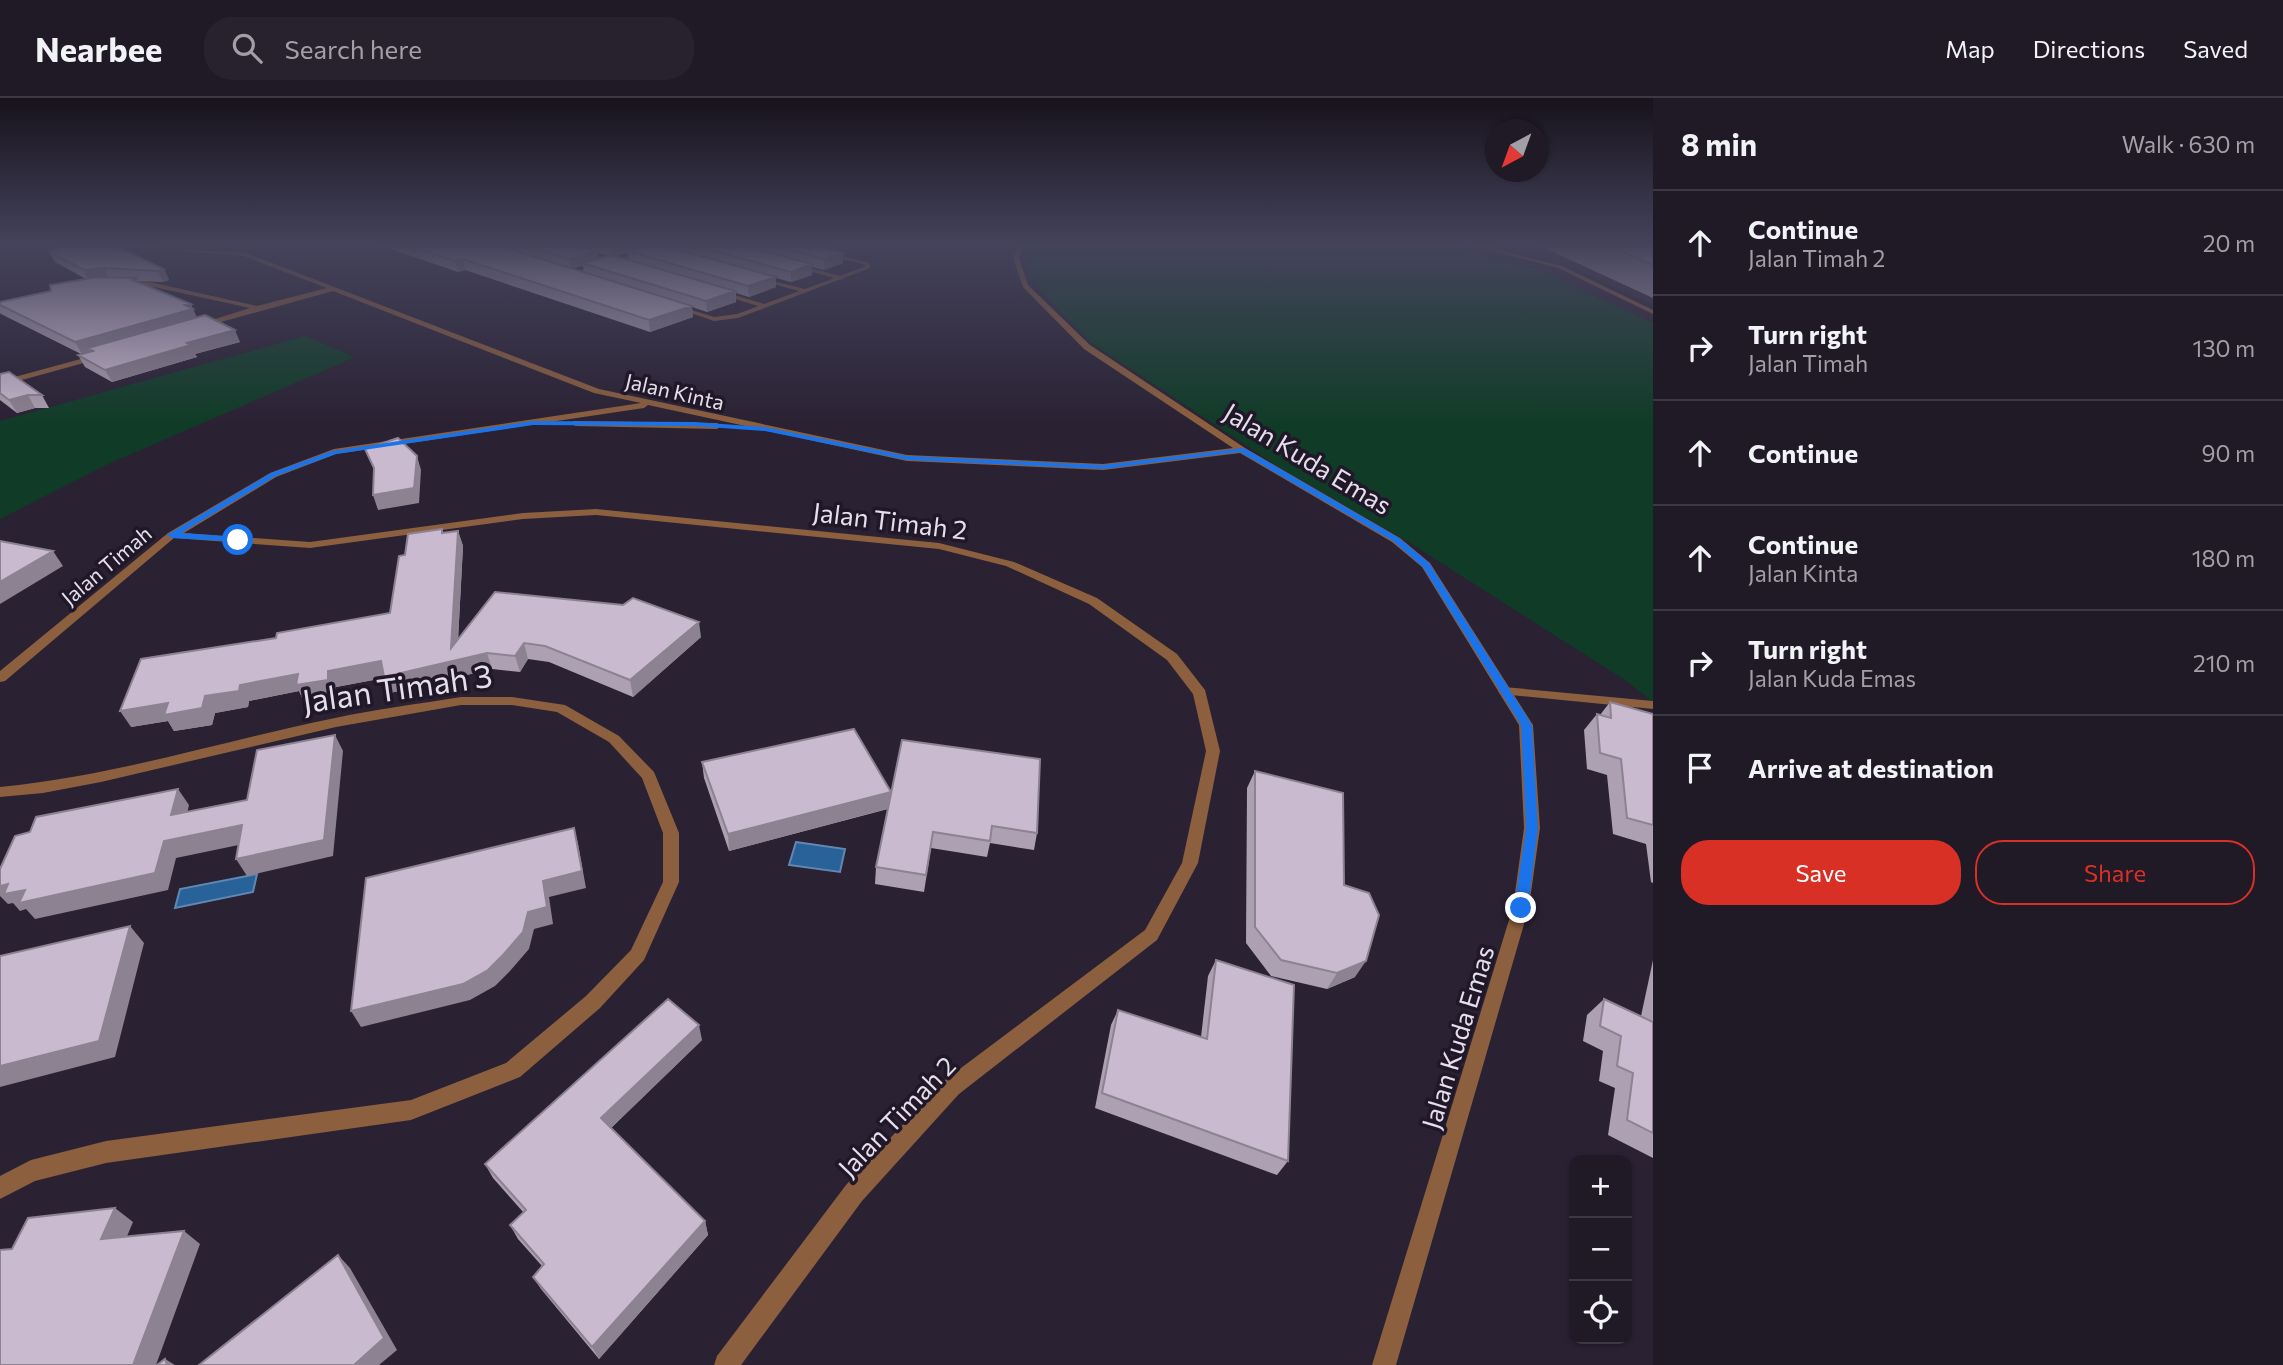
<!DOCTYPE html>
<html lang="en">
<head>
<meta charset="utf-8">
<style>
	:root { --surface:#201926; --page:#28222e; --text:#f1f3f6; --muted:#a2a0a7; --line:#3d3843; --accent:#d93025 }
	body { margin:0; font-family:Commissioner,sans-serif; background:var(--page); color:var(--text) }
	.controls { position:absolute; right:21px; bottom:21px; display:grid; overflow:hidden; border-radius:14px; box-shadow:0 2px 5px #0004 }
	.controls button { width:63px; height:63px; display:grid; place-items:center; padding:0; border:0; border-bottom:2px solid var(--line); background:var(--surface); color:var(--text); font:35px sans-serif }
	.compass { position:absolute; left:1485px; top:21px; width:63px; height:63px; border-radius:50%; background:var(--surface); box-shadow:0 2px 5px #0004; rotate:221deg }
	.stop { position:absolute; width:21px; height:21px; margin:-16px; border:5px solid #1a73e8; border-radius:50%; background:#fff }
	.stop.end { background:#1a73e8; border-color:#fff; box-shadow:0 2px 7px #0008 }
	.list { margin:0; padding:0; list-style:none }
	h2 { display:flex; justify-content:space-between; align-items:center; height:91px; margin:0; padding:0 28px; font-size:30px }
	h2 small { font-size:23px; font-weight:400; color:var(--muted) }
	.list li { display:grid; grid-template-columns:46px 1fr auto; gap:21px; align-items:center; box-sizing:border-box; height:105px; padding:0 28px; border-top:2px solid var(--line) }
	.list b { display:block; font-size:26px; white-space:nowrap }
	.list p { margin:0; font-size:23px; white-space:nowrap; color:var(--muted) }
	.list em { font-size:23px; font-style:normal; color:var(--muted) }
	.actions { display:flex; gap:14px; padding:21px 28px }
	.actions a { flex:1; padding:16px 0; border:2px solid var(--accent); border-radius:28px; text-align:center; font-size:24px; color:var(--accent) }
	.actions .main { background:var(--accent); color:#fff }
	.icon { flex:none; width:38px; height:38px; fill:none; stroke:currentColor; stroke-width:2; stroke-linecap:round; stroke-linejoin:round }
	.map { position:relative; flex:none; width:1653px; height:1267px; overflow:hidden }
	header { display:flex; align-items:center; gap:42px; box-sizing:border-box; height:98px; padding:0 35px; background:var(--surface); border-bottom:2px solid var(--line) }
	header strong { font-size:33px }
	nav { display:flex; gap:38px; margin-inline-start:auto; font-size:24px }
	.search { width:490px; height:63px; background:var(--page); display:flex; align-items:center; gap:18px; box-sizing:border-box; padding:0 24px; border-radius:28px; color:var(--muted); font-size:26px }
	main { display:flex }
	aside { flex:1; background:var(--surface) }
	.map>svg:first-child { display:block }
	.built { fill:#342840 }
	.green { fill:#103c27 }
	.water { fill:#296299; stroke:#6188b2; stroke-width:2 }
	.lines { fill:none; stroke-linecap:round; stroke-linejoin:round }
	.service { fill:#8c5f3e; fill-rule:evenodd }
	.minor { fill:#8c5f3e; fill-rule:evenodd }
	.wall { fill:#ada0b2; fill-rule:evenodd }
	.shaded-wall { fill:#8d8291 }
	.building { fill:#c9bacf; stroke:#8d8291; stroke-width:2 }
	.route { fill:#1a73e8 }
	.labels { text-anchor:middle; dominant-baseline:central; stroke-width:7; stroke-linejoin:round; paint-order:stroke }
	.far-street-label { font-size:21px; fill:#e4dfeb; stroke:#201829 }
	.street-label { font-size:26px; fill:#e4dfeb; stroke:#201829 }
	.near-street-label { font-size:32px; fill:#e4dfeb; stroke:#201829 }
</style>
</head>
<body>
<header>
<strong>Nearbee</strong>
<div class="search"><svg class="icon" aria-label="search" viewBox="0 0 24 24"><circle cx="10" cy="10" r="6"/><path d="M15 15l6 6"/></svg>Search here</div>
<nav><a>Map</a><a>Directions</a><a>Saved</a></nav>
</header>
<main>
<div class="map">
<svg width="1653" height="1267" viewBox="0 0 1653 1267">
	<rect width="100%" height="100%" fill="#2a2133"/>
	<!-- built -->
	<path class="built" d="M1493,148H1653V207L1572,169Z"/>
	<!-- green -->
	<path class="green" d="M1032,148H1452L1539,172L1653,225V604L1625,582L1410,445L1282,371L1090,244L1030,182L1025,164L1027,154Z
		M305,238L355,259L108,366L0,421V323Z"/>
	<!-- water -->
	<path class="water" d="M796,744L845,751L840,774L789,767Z
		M257,776L253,794L175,810L180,791Z"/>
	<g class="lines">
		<!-- service -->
		<path class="service" d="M151,148H158L153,151Z
			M661,148H669L571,177L566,176Z
			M1474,148H1483L1562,168L1653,212V216L1558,170Z
			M797,166L843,179L844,180L841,182L795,169Z
			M721,193L767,207L768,208L765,210L719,196Z
			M1504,589L1653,603V611L1500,596L1498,593Z"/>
		<!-- minor -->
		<path class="minor" d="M118,148L246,155L599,291L907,357L1103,366L1233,350L1084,251L1023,189L1013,160L1019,148H1025L1019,160L1028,187L1090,247L1245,350L1400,440L1430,465L1533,627L1540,730L1529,809L1396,1267H1372L1513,809L1524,730L1519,627L1422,469L1392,444L1240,355L1103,372L907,363L648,307L644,310L336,356L276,379L184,435L310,444L523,415L596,411L939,445L1014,464L1097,500L1177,556L1205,592L1220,653L1198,765L1157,842L959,996L862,1103L741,1267H714L717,1258L846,1087L945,982L1145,832L1182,765L1206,653L1193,596L1167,562L1089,506L1006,468L939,451L596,417L523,421L310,450L174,440L5,583L0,584V573L168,435L270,375L334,351L641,305L594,295L333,193L196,231V227L250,210L145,187L122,185L145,183L257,208L327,190L243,158Z
			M793,148H804L870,165V170L738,220L714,223L673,209L676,207L714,219L737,216L799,193L756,181V179L805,191L864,169L865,167Z
			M99,256H102V260L0,288V283Z
			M573,323L717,325L721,328L717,331L576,328L573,327Z
			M461,599H512L565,607L619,638L654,674L679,735V784L644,862L600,910L520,979L411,1022L106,1065L35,1083L0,1101V1078L31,1062L106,1043L411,1002L506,965L586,898L631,852L663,784V735L642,680L609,644L557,614L512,607H461L336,629L101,684L43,695L0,699V689C114,678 223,643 335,620C376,611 419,606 461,599Z"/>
	</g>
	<!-- wall -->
	<path class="wall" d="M382,148H641L669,149V148H814L843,165L824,172L812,169V177L791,184L776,180V189L749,199L736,195V204L707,214L692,209L693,219L650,234L465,172L458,174ZM598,155L611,158L599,161ZM628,155L629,162L615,158ZM581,168H583L584,174L572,171Z
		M1540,148H1653V200Z
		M49,154L164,171L169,182L163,184L140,183L141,185L196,217H195L196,219L240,244L195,256L197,259L112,284L85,269L78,257L81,256L1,216L0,215V204L51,193L86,181L55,164Z
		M0,276L42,297L49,310H35L17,315L0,302Z
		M442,431L443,435L458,433L463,448L458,542L701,539L633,599L549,564L528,561L520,574L492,571L390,595L384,580L336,589V598L304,604L299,593L249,603L248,609L215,615L212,627L174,633L168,623L131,629L276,540L390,515L405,457Z
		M1610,604L1653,616V785L1651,784L1646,746L1613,736L1607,677L1587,671L1584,632L1597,616L1600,617Z
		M702,664L891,694L890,698L1037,735L1034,752L990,745L987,759L931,750L924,794L875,786L876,769L888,711L729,753L704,680Z
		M1255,673L1344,787L1355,879L1327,891L1271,878L1246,845L1247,690Z
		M1216,862L1288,1063L1277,1077L1095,1010L1111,927L1118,912L1201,939L1208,878Z
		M1653,862V1060L1608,1037L1615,990L1599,983L1603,953L1583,943L1587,917L1604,901L1641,918Z
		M702,942L611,1030L705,1123L708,1137L599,1261L541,1191L533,1179L542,1168L518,1141L510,1127L524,1115L493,1080L485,1066Z"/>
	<!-- shaded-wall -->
	<path class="shaded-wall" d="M613,148H641L628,153V155L615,158Z
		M597,153L599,163L582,165L583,168L571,171L569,161Z
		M843,155V165L824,172V161Z
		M463,161L465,172L458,174L455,163Z
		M812,166V177L791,184V174Z
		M104,170L109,180L89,183L84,172Z
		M164,171L169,182L163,184L158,173Z
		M776,179V189L749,199L748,188Z
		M735,193L736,204L707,214L706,203Z
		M191,206L198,222L88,250L90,254L82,256L75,244Z
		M692,208L693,219L650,234L649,222Z
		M235,232L240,244L195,256L197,259L112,284L105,272L187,245Z
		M28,297L35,310L17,315L9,302Z
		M417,358L421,372L419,405L378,412L373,397Z
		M458,433L463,448L457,562L487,555L492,571L390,595L384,580L336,589V598L304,604L299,593L249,603L248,609L215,615L212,627L174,633L168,623L131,629L120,613L205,598L240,587L298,576L328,573L451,550Z
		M53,453L63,468L0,506V484Z
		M699,524L701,539L633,599L630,582Z
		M524,545L528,561L520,574L515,558Z
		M335,637L343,653L333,758L247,778L236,761Z
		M178,691L189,707L183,734L171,717Z
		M891,694L890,710L729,753L728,736Z
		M242,727L253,744L176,760L168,792L35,821L26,811L20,813L13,805L8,806L0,798V788L164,743Z
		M574,730L578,746L586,790L549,799L553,826L534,831L529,851L510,873L495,888L470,902L361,929L351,913L528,814L543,783Z
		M130,828L144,845L115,959L0,989V968Z
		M1366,863L1355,879L1327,891L1337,875Z
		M699,927L702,942L606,1035L601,1020Z
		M115,1110L133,1124L120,1155L101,1141Z
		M705,1123L708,1137L599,1261L592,1249Z
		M184,1133L200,1146L156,1267H133Z
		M338,1157L350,1170L397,1252L379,1267H354Z
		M165,1261L175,1267H167Z"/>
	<!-- building -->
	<path class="building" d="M62,148H116L164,171L158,173L104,170L84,172L49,154Z
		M409,148H500L692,208L649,222L463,161L455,163Z
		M528,148H583L597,153L569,161Z
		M643,148H665L776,179L748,188L628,153Z
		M696,148H744L812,166L791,174Z
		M773,148H814L843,155L824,161Z
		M1609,148H1653V167Z
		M612,157L735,193L706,203L582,165Z
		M97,179L138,180L133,182L191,206L185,207L193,211L75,244L0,207V204L51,193L50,187Z
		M205,217L235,232L187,245L191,247L105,272L78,257L93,253L88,250Z
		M9,274L42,297H28L9,302L0,295V276Z
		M398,340L417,358L414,390L373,397L374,370L365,351Z
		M442,431V435L458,433L451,550L495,494L623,507L633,500L699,524L630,582L545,548L524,545L515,558L487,555L384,579L381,563L328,573V582L296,587L298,576L240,587L239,593L205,598L202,610L164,617L168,605L120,613L141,561L276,540L277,535L390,515L399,458L405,457L408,436Z
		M0,443L53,453L0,484Z
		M1610,604L1653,616V727L1627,720L1621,661L1600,655L1597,616L1611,620Z
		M854,631L891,694L728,736L702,664Z
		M335,637L324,742L236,761L242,727L164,743L155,775L19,805L25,792L4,796L8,786L0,788V771L15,738L30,734L36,719L178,691L171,717L247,702L257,652Z
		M902,642L1040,661L1037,735L992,728L990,743L933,734L926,777L876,769Z
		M1255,673L1343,695L1344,787L1369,795L1379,817L1366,863L1337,875L1281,862L1255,829Z
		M574,730L582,773L543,783L547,809L528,814L523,834L503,857L488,872L463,886L351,913L366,780Z
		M130,828L99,943L0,968V858Z
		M1216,862L1294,887L1288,1063L1102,995L1118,912L1207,941Z
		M668,901L699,927L601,1020L705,1123L592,1249L533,1179L544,1166L510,1127L526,1112L485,1066Z
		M1604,901L1653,924V1035L1627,1022L1633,975L1617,968L1621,938L1600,928Z
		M115,1110L101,1141L184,1133L133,1267H0V1152L12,1151L28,1120Z
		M338,1157L384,1240L354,1267H199Z
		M165,1261L167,1267H157Z"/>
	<!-- sky -->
	<linearGradient id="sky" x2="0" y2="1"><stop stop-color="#17121c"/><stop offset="0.45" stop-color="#44435b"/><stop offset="1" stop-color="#44435b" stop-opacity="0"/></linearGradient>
	<rect width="1653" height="326" fill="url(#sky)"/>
	<!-- route -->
	<path class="route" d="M533,323L694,324L765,329L907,358L1103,367L1244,350L1399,440L1429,465L1532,627L1538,730L1528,810L1521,815L1514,810L1526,730L1521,627L1423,469L1393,443L1240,354L1103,371L907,362L765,333L694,328L533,327L336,356L276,378L181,435L238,439L243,442L241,444L172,440L167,437L271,375L332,353Z"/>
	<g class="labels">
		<!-- far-street labels -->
		<g class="far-street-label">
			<text transform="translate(675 293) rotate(13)">Jalan Kinta</text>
			<text transform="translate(106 467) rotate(-40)">Jalan Timah</text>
		</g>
		<!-- street labels -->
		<g class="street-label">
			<text transform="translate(1308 360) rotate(31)">Jalan Kuda Emas</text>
			<text transform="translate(890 422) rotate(7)">Jalan Timah 2</text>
			<text transform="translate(1457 939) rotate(-73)">Jalan Kuda Emas</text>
			<text transform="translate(896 1018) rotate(-46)">Jalan Timah 2</text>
		</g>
		<!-- near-street labels -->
		<g class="near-street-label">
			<text transform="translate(397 589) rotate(-8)">Jalan Timah 3</text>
		</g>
	</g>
</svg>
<div class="controls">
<button>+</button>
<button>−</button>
<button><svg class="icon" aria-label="locate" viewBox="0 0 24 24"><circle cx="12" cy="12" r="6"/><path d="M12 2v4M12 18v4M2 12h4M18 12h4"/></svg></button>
</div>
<svg class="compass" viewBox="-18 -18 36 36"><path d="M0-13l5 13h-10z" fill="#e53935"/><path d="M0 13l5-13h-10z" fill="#a2a0a7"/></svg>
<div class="stop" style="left:238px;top:442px"></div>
<div class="stop end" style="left:1521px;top:810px"></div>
</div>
<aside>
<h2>8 min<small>Walk · 630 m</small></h2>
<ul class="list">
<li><svg class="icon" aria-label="ahead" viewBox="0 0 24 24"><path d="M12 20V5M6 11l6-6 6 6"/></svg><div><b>Continue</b><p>Jalan Timah 2</p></div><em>20 m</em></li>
<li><svg class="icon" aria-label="right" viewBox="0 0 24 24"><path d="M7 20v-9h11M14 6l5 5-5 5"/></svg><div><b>Turn right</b><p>Jalan Timah</p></div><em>130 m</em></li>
<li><svg class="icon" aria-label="ahead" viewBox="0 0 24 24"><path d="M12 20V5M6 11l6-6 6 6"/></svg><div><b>Continue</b></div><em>90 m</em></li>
<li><svg class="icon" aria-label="ahead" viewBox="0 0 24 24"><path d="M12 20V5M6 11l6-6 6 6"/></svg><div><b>Continue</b><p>Jalan Kinta</p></div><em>180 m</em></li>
<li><svg class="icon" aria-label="right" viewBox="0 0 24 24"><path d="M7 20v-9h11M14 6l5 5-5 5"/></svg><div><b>Turn right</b><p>Jalan Kuda Emas</p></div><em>210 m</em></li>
<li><svg class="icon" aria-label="arrive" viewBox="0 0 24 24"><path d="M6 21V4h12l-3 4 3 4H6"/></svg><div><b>Arrive at destination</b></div></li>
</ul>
<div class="actions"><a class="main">Save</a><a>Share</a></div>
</aside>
</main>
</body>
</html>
